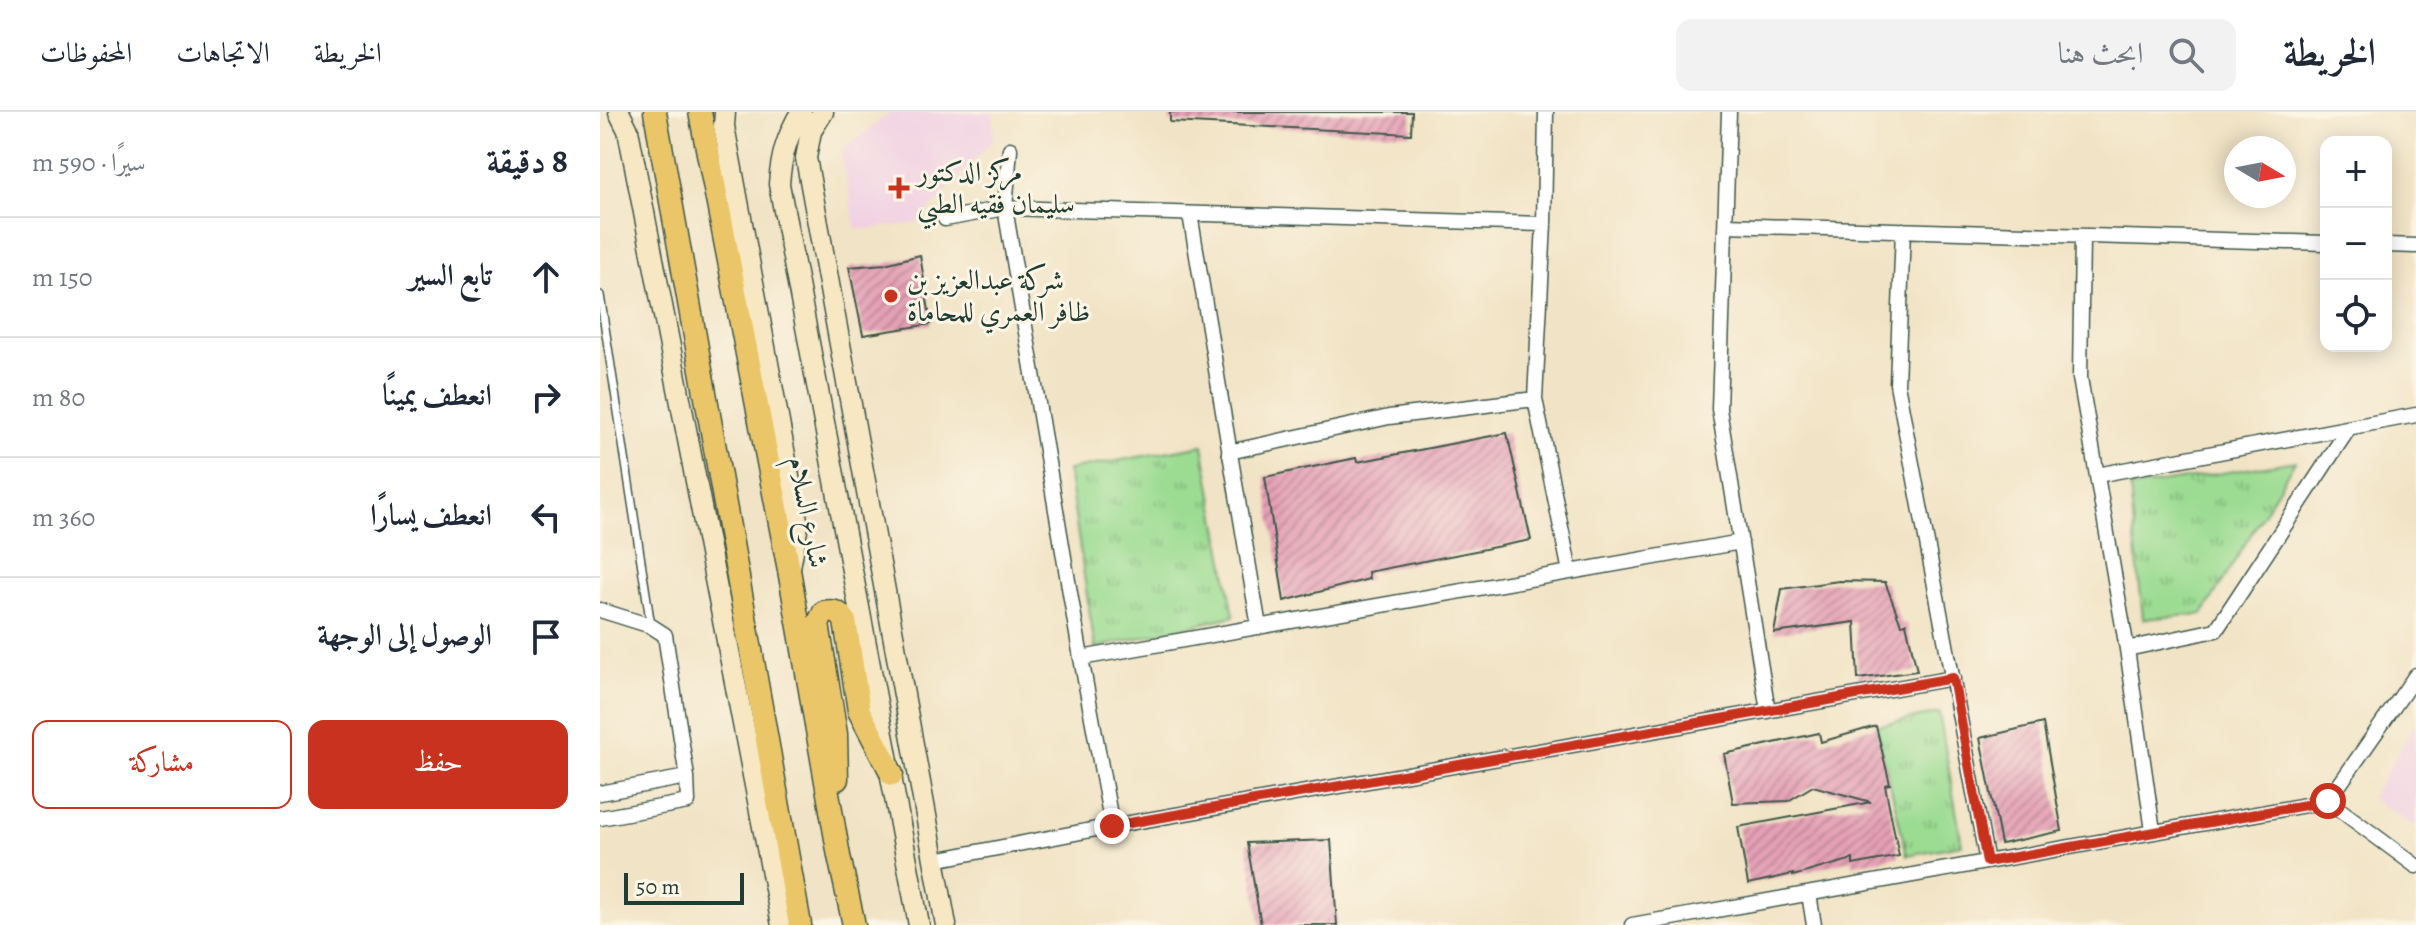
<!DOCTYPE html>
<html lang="ar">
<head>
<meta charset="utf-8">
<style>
	:root { --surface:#fff; --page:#f2f2f3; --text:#1f2937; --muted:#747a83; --line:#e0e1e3; --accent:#c8321e }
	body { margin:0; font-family:Alegreya,Amiri,serif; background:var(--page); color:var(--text); direction:rtl }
	.controls { position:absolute; right:24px; top:24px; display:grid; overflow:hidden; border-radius:16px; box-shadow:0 4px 20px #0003 }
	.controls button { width:72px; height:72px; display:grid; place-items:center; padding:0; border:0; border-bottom:2px solid var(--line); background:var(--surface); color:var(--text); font:40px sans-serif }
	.compass { position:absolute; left:1624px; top:24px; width:72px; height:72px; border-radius:50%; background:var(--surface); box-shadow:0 4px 20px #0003; rotate:100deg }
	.scale { position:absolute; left:24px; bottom:20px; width:120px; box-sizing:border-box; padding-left:8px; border:4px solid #1f3d34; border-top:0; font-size:22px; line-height:28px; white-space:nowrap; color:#1f3d34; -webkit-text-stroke:6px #fcf5e5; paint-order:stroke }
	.stop { position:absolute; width:24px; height:24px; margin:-18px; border:6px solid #c8321e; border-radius:50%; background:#fff }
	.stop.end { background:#c8321e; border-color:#fff; box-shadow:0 2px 8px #0008 }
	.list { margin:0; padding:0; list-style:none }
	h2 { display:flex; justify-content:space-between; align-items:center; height:104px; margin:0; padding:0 32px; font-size:34px }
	h2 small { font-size:26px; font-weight:400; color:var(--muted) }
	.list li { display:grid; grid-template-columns:52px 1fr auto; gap:24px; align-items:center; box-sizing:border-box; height:120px; padding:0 32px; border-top:2px solid var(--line) }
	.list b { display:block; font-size:30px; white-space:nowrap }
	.list em { font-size:26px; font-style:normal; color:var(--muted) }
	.actions { display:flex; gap:16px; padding:24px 32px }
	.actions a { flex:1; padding:18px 0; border:2px solid var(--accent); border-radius:16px; text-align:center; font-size:28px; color:var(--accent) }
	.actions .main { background:var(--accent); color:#fff }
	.icon { flex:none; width:44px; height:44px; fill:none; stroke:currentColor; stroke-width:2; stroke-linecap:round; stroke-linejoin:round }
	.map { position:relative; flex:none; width:1816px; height:813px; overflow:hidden; direction:ltr }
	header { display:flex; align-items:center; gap:48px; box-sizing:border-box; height:112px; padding:0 40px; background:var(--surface); border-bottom:2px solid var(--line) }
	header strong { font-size:38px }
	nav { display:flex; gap:44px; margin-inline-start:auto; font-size:28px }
	.search { width:560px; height:72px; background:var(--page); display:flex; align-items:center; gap:20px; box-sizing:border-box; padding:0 28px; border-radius:16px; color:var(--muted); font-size:30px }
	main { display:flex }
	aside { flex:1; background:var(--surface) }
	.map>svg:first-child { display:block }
	.built { fill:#f1d0e3 }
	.park { fill:url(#park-tufts); stroke:#5d8c63; stroke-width:2 }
	.building { fill:url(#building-hatch) }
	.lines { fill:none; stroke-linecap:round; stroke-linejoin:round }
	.service-casing { stroke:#3e564a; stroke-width:10 }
	.minor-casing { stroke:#3e564a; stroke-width:17 }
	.secondary-casing { stroke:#3e564a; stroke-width:23 }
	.primary-casing { stroke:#3e564a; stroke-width:25 }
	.service { stroke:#fff; stroke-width:7 }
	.minor { stroke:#fff; stroke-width:14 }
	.secondary { stroke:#f7e8c3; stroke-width:20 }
	.primary { stroke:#ebc669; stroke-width:22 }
	.route { stroke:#c8321e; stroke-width:10 }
	.poi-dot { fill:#c8321e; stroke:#fcf5e5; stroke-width:3 }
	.labels { text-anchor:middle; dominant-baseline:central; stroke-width:6; stroke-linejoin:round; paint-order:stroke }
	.poi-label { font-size:28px; fill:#1f3d34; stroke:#fcf5e5; text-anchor:start }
	.street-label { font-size:28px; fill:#1f3d34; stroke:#fcf5e5 }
</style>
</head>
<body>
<header>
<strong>الخريطة</strong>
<div class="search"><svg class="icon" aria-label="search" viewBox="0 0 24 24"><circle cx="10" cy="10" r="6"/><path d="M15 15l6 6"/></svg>ابحث هنا</div>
<nav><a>الخريطة</a><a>الاتجاهات</a><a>المحفوظات</a></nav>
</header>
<main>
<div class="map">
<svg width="1816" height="813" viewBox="0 0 1816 813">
	<defs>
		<pattern id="park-tufts" width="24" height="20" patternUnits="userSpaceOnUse" patternTransform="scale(2)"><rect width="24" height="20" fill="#9bdc92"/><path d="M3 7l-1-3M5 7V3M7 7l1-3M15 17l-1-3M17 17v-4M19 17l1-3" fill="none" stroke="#7eb478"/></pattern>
		<pattern id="building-hatch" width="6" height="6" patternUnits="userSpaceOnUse" patternTransform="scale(2)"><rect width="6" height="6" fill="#e5a0b6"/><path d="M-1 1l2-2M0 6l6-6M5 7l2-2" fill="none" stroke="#b98495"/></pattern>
	</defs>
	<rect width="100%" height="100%" fill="#fcf5e5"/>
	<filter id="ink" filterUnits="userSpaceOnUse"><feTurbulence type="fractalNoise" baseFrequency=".0125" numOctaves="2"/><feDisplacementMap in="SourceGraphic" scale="16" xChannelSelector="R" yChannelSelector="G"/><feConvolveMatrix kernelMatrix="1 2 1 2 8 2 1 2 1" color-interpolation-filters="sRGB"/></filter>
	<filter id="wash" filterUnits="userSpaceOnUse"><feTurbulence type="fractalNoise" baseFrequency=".006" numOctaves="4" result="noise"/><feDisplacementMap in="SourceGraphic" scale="32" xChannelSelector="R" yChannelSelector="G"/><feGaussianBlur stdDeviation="1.8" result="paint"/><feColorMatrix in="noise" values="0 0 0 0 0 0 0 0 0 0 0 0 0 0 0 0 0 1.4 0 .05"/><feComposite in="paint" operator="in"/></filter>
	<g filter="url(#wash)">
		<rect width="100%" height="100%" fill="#f1e3c5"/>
		<!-- built -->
		<path class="built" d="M291,0H394L393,28L317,111L256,118L241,40Z
			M1816,611V715L1771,686Z"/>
		<!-- park -->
		<path class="park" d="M603,333L634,504L495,536L468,358Z
			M1695,349L1603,502L1543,507L1530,376Z
			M1339,601L1362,733L1307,743L1276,614Z"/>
		<g id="blocks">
			<!-- building -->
			<path class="building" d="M570,0H812L811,22L570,10Z
				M320,143L331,212L263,223L249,155L285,152Z
				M907,321L931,428L768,460L769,467L684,489L665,365L756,346L757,350Z
				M1239,469L1285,470L1301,512L1306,511L1317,559L1258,567L1255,510L1174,521L1182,477Z
				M1443,611L1462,719L1401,732L1380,626Z
				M1276,614L1290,672L1285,673L1299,744L1253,753V747L1193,764V762L1148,772L1138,715L1271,690L1213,674L1188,689L1133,691L1124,642L1219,621L1221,630Z
				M731,728L737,813H661L647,731Z"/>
		</g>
	</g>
	<g filter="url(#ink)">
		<use href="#blocks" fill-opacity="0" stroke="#3e564a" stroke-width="2"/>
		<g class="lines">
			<defs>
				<path id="service" d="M0,183L51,514"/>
				<path id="minor" d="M946,0L944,112L935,287L970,460
					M1129,0L1119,297L1168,599
					M410,37L405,96L481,546L512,714
					M590,102L659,515
					M345,107L405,96L944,112
					M1126,113L1726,131
					M1303,118L1297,272L1387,750
					M1482,124L1480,266L1527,537L1553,719
					M1786,133L1816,134
					M629,340L789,305L935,287
					M1497,363L1816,303
					M0,498L51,514L65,523L87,665
					M1527,537L1616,518L1749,316
					M481,546L1141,430
					M1816,563L1728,689L1816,754
					M0,681L87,665L88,690L0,706
					M335,748L512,714L1353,566
					M1209,782L1214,813
					M1032,813L1728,689"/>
				<path id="secondary" d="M19,0L28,18L182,813
					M125,0L124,14L198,413L190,455
					M201,0C187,24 181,44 179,72L319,813
					M223,0L211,19L206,46L346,813"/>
				<path id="primary" d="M55,0L200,813
					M100,0L189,458L239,744L254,813
					M237,667L236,622L218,512L224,500C233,498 240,500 245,509L259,599L292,662"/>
			</defs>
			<!-- service casing -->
			<use href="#service" class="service-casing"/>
			<!-- minor casing -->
			<use href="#minor" class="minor-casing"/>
			<!-- secondary casing -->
			<use href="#secondary" class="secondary-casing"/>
			<!-- primary casing -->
			<use href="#primary" class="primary-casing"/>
			<!-- service -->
			<use href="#service" class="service"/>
			<!-- minor -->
			<use href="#minor" class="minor"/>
			<!-- secondary -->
			<use href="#secondary" class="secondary"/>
			<!-- primary -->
			<use href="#primary" class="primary"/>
		</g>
	</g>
	<g class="lines" filter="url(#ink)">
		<!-- route -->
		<path class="route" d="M512,714L1353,566L1387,750L1728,689"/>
	</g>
	<!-- markers -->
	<g class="poi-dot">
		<path d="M295 64h8v8h8v8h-8v8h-8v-8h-8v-8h8z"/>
		<circle cx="291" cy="184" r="8"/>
	</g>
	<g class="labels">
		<!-- poi labels -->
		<g class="poi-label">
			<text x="317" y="60">مركز الدكتور<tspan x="317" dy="32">سليمان فقيه الطبي</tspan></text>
			<text x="307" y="168">شركة عبدالعزيز بن<tspan x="307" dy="32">ظافر العمري للمحاماة</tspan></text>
		</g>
		<!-- street labels -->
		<g class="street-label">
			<text transform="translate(208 400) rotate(79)">شارع السلام</text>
		</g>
	</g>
</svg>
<div class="controls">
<button>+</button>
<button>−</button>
<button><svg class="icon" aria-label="locate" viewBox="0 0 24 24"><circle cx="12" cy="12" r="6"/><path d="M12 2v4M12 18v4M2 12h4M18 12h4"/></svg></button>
</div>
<svg class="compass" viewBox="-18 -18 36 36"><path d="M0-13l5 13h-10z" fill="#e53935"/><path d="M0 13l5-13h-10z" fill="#747a83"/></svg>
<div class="scale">50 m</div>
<div class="stop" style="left:1728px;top:689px"></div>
<div class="stop end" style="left:512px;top:714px"></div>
</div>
<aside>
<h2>8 دقيقة<small>سيرًا · 590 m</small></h2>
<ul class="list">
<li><svg class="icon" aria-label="ahead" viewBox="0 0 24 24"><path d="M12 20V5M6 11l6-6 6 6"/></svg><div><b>تابع السير</b></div><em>150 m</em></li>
<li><svg class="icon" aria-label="right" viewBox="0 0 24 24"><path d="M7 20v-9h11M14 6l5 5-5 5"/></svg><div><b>انعطف يمينًا</b></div><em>80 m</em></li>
<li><svg class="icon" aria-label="left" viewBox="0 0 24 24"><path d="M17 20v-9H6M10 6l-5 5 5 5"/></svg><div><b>انعطف يسارًا</b></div><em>360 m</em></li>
<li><svg class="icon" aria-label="arrive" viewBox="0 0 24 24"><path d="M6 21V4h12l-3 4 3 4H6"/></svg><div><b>الوصول إلى الوجهة</b></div></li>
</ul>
<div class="actions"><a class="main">حفظ</a><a>مشاركة</a></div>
</aside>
</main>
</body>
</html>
